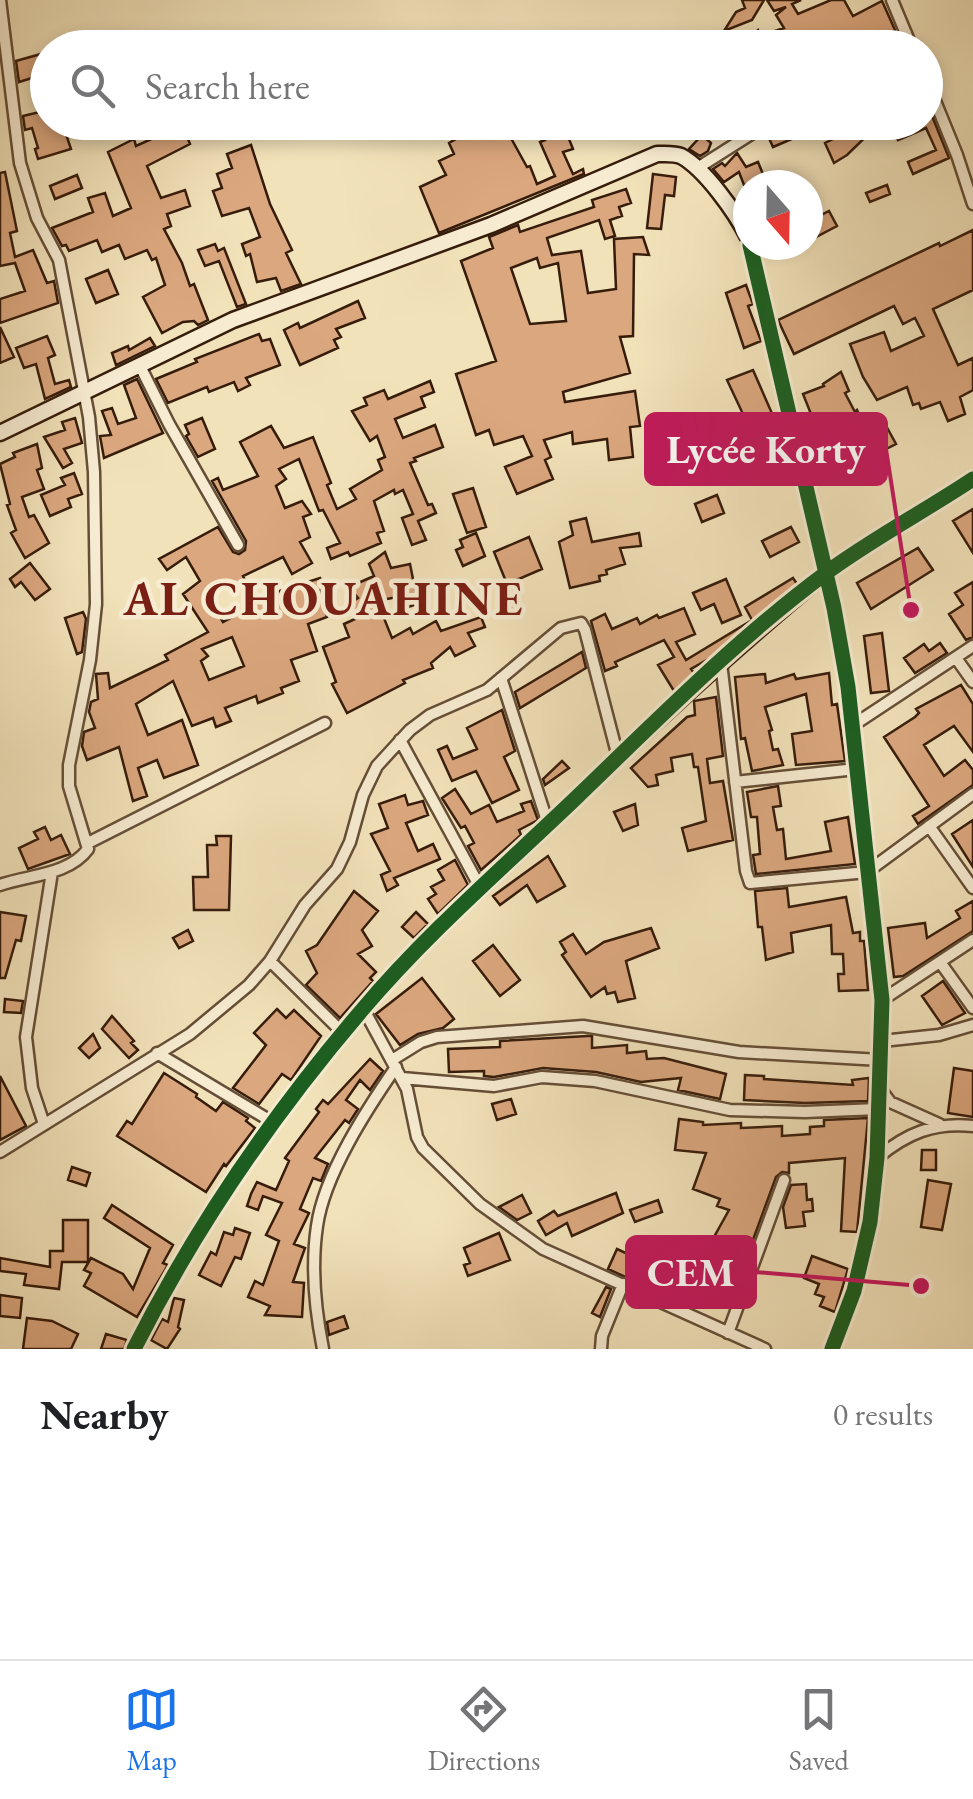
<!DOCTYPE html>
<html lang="en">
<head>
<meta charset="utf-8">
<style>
	:root { --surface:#fff; --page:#f2f2f2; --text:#202124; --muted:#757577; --line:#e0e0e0; --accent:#1a73e8 }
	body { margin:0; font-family:"EB Garamond",serif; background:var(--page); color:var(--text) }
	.compass { position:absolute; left:733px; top:170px; width:90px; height:90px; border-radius:50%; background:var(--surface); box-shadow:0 5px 15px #0003; rotate:160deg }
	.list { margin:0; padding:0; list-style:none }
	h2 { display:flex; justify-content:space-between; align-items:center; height:130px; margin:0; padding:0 40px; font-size:42px }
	h2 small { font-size:32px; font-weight:400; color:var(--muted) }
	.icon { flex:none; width:55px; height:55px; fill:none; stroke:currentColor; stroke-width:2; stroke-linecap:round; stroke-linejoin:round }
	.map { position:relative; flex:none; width:973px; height:1349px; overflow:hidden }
	.search { position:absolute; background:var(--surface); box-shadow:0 5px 15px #0003; left:30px; right:30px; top:30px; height:110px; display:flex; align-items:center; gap:25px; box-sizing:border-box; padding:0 35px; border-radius:55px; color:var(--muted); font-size:38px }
	.sheet { height:310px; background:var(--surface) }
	nav { display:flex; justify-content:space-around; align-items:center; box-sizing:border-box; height:140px; border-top:2px solid var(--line); background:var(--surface); font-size:28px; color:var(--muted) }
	nav a { display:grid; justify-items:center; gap:5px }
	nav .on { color:var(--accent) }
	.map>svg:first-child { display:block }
	.building { fill:#dba77f; stroke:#361c0b; stroke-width:2.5; fill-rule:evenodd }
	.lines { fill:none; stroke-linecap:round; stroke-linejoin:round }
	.street-casing { stroke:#654e37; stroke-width:15 }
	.secondary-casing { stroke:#361c0b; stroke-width:19 }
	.street { stroke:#f7ecd2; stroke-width:10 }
	.secondary { stroke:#f7ecd2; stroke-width:14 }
	.cycleway-casing { stroke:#f7ecd2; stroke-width:21 }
	.cycleway { stroke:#1b5e20; stroke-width:15 }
	.labels { text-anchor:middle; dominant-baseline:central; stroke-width:9; stroke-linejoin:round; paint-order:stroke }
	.district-label { font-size:48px; font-weight:bold; letter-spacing:2.5px; fill:#7a1f14; stroke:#f7ecd2 }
	.leader { fill:none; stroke:#c2185b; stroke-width:4 }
	.callout-dot { fill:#c2185b; stroke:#f7ecd2; stroke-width:4 }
	.callout { fill:#c2185b; stroke:#c2185b; stroke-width:4 }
	.callout-label { font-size:40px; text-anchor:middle; font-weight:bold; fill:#fff }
</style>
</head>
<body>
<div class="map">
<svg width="973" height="1349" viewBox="0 0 973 1349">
	<rect width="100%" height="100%" fill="#f2e2ba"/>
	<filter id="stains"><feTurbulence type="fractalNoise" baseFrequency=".002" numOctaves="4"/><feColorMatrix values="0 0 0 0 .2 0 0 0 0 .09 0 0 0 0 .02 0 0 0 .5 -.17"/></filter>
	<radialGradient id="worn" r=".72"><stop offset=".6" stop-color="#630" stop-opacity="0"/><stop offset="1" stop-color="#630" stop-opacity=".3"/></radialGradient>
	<!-- building -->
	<path class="building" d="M742,0H764L752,20L724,31L736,12L745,8Z
		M767,0H801L792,4L798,14L831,0H844L853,16L882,1L895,30L876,48H736L758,30L760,36L784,28L776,15L786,7L774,11Z
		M644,34L666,35L665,48H644Z
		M48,52V73L19,82L16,61Z
		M926,101L949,158L913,174L908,162L936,150L926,128L898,140L890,122H926Z
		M48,110V122H62L71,149L38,159L35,149L38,148L32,128L25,130L23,116Z
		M104,122H144V124L110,136Z
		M175,122H181L190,144L147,166L161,198L185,190L190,206L167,214L171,226L164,229L182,263L190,286L194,284L208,320L198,325L194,321L183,322L162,333L143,297L165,285L156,258L152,260L147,250L125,259L119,245L102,252L97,240L69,251L66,245L62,246L52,228L93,212L88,198L105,193L113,216L131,208L108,152L134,139L136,146L167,132L165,127Z
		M486,122H502L527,167L530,166L537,184L555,176L540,142L545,140L540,130L555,123L561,136L567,134L573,149L563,152L573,174L583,169L584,174L439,233L420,187L446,175L439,161L454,154L449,143Z
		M831,122H881L847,155L834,163L825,143L841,135Z
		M789,127L794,138L773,147L768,136Z
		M702,135L711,143L708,151L700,156L689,149Z
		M251,145L270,204L292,250L286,253L301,284L281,291L276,278L257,282L250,254L246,256L242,244L260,237L249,208L222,216L213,191L222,188L217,174L232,168L227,154Z
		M737,153L746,167L758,162L765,179L758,182L759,185H744L739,172L724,182L713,169L722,163L725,166Z
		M5,172L17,231L10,233L15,257L33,250L47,283L54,281L58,303L0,323V299L25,291L15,263L0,266V173Z
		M653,174L676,177L674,196L665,195L661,229L647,228Z
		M77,175L82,188L55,199L50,186Z
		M887,185L890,194L870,202L866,193Z
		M626,189L631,203L619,207L622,216L610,220L615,236L605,239L599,220L547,238L552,255L581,251L588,293L616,289L614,239L643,237L649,255L634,254L633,336L620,337L630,373L563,392L565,402L635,391L640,426L630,427L633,457L609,460L607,439L573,444L572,432L544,440L551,457L545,460L553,479L517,494L505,467L532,456L523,436L494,445L489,430L476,435L456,374L496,361L461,261L493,248L489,237L518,225L520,232L594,207L592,200ZM537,258L540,268L558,263L566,321L530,324L511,268Z
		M829,211L837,226L816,237L808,222Z
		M973,230V290L933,309L958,365L973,358V390L960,397L965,414L948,421L940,402L921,409L919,403L913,405L907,387L877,400L863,377L850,344L884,332L891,351L924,336L915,318L903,324L894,306L794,354L778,320L939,243L940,246Z
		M215,244L218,251L224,248L246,304L237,307L219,261L205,266L198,250Z
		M108,270L118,294L96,303L86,279Z
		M746,285L753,304L748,306L761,341L744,348L726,293Z
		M358,301L365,318L336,329L341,337L334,340L338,348L300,365L284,330L298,323L300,328Z
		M0,327L14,357L0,363Z
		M259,334L262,341L270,339L280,365L246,378L250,385L238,391L234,382L209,392L207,387L168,403L156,379L197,362L195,359Z
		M47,336L55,355L48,358L55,384L69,380L71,387L45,399L36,364L24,368L16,348Z
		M150,338L155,346L116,365L112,353L128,346L129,350Z
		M753,370L784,441L788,456L759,469L751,449L758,446L727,380Z
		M841,372L849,391L845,393L855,412L857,410L862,421L869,419L873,427L884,422L896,444L880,452L875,441L814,473L802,423L813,419L803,394L824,386L823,384Z
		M137,379L163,433L104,458L100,436L111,435L102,411L112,408L118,424L136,418L124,385Z
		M430,381L434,392L421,397L425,407L395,419L403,438L435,425L443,447L414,458L416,461L410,463L428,505L432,504L436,513L418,521L426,540L412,545L402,518L413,514L403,490L395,494L394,490L374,501L384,531L377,533L381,543L350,556L348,552L331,559L327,548L340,543L323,510L319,511L299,459L279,469L286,479L276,486L285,508L302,501L311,514L303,517L310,537L300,542L312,563L292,574L283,557L243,576L246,582L232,589L228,581L205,593L223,622L280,591L320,578L326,589L319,591L327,617L308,624L317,651L291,660L299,681L281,688L283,693L258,703L256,696L225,708L231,721L216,727L213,718L192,726L173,681L136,704L148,735L182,720L198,765L164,778L157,760L138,768L147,796L133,801L119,747L87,760L82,746L84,732L95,728L89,712L91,702L98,699L96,674L108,673L110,688L168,660L165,655L208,632L183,594L200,581L186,557L167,570L159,559L218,527L233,552L239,554L245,550L246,541L212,481L218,478L223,490L258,476L240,442L271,426L284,448L313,437L331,483L327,485L337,509L356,499L350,489L382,470L378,460L385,457L377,436L370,441L352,411L367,405L364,398L384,390L388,399ZM232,637L244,666L209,680L201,661L208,656L202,649Z
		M75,418L82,443L64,449L72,463L63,468L44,437L65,430L62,422Z
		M202,418L215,449L198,457L186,436L189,434L185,425Z
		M37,444L42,468L37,470L44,489L22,497L29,517L34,515L49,543L25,558L11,533L16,530L7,505L10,504L0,464L15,457L13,453Z
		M74,473L82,494L68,499L71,507L50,516L41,495L65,485L61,478Z
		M473,488L486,527L467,533L453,494Z
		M717,495L724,513L702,522L695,504Z
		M973,509V553L953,521Z
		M586,518L592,542L639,533L641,546L620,548L625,564L606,570L607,574L599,576L600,581L570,588L559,542L573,535L570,522Z
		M791,527L799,542L770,557L762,541Z
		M476,533L485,556L463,566L456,550L463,547L460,540Z
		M529,537L542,569L507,584L494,552Z
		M918,548L933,570L871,609L857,583Z
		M385,552L391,568L410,564L418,604L405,608L402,598L397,597L377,601L392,638L410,628L413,634L436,621L441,631L481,617L485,627L468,633L475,646L455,656L450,647L431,663L433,668L403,680L405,683L347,713L332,684L336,682L323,647L349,637L344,624L355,619L349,604L358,598L349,587L374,576L369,564Z
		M30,563L50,589L35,600L21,582L15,587L10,579Z
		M793,578L797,584L712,657L691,669L694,673L674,691L658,665L674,657L664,640L615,662L617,666L605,671L591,621L605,614L612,629L637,618L640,624L657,615L659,618L684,608L695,634L676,642L686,660L752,620L745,607Z
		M726,579L741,615L722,623L714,604L701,610L693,593Z
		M973,582V637L966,640L949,614L963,605L955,593Z
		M514,593L522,612L509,617L501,598Z
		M83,612L86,619L82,652L77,654L65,618Z
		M882,633L889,691L871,693L864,636Z
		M940,643L947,653L915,673L904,658L924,644L929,651Z
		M582,652L586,668L520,708L515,692Z
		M829,673L832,705L837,704L845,761L796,765L792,734L812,731L806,694L765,707L772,730L769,731L773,750L778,749L783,765L752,771L745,738L741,739L735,677L765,674L766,683L794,674L796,679Z
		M961,685L973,704V752L954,726L924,745L944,776L965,760L973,770V785L918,824L913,816L929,806L884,737L915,717L919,713L916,709Z
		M716,697L723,756L707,759L710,783L723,781L733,840L688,851L682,828L706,821L698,767H694L692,754L671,758L673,771L656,775L658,785L648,787L631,768L687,717L695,715L694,701Z
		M502,710L515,751L504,757L519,790L492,803L476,771L452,781L438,750L447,746L453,759L477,749L467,728Z
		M562,761L569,768L545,785L543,779Z
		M778,786L781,806L773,807L777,830L783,829L786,859L831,851L825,822L848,817L855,864L756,874L753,855L760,854L757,817H751L747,792Z
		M455,789L471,814L489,805L497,822L524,811L521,804L531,801L538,820L519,830L521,835L481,870L468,846L474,843L465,826L461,828L442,798Z
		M405,795L408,805L423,801L428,815L406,823L418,851L433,844L440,859L394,878L398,885L387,891L381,875L390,871L371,834L388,828L379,804Z
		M635,804L638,825L623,831L614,812Z
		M973,820V867L952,834Z
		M45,827L51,840L61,835L70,854L28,869L19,848L38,839L34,832Z
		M216,836H231L229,910H194L193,877H208L207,845H217Z
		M548,856L565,886L537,902L527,885L500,905L493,896Z
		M455,860L468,885L438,914L428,899L436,894L431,887L444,880L438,870Z
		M787,888L789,907L846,897L853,933L860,932V941H864L868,990L839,991L838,974H844L843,954H832L831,925L791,933L793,952L766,960L762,927H758L755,891Z
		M354,891L378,911L362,930L372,946L358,954L376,972L370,978L373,981L340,1018L306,985L317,973L306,951L317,945Z
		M973,901V931L903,976L894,977L888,928L925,923L927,938L960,918L956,911Z
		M0,912L26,916L21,941L16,940L5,978H0Z
		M416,912L428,924L414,938L402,927Z
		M651,928L659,948L626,961L635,998L618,1002L615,992L607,994L605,987L591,997L562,955L566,952L560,942L573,934L586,954L604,942Z
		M188,930L193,941L179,948L173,938Z
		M493,945L520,980L500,996L473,961Z
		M422,978L454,1019L443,1028L418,1034L400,1045L376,1014Z
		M943,981L965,1013L942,1025L922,996Z
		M5,999L23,1001L21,1013L4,1012Z
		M277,1009L286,1018L294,1010L321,1036L291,1080L282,1074L259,1104L233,1088L266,1045L254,1033Z
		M112,1016L134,1041L131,1043L138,1050L129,1058L102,1029Z
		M93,1034L100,1048L89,1058L79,1048Z
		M588,1036H592V1048L627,1045V1053L646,1051L647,1059L664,1058L726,1074L720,1099L678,1090L681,1078L641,1082L596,1072L543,1068L494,1077L484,1076V1071L449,1072L448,1049L500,1047V1041Z
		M370,1059L383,1071L370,1090L360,1080L346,1100L358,1109L349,1123L345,1120L315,1158L328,1164L321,1181L313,1178L300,1209L309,1213L294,1244L305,1248L293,1282L304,1283L302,1317L265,1315L270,1306L248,1297L255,1281L263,1285L279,1241L266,1235L282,1203L263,1196L258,1210L247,1206L251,1194L257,1182L276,1190L289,1161L285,1158L319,1112L316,1109L323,1100L328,1104Z
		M954,1068L973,1071V1117L948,1113Z
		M164,1073L197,1094L196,1097L216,1111L223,1102L248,1118L246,1121L255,1128L226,1166L224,1164L206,1192L117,1136L127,1121L132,1124Z
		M745,1075L764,1076V1079L853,1085L852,1080L869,1078L868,1101L805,1103L744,1100Z
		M0,1076L26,1126L0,1140Z
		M511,1099L516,1114L497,1120L492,1104Z
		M868,1118L857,1232L841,1231L845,1158L789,1163V1173L782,1172L776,1177L750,1248L741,1262L736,1259L719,1303L690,1292L695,1279L690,1277L692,1270L664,1259L671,1241L708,1255L718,1239L714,1237L729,1210L717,1206L720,1199L693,1189L706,1153L675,1150L679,1119L703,1122V1125L741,1123V1128L782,1126V1136L810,1134V1127L824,1126V1120Z
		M922,1150H936V1170H921Z
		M72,1167L90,1173L86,1186L68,1180Z
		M928,1180L951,1184L942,1230L921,1227Z
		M806,1184L807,1200L812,1199L813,1211L803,1212L805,1226L786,1228L783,1207L791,1185Z
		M616,1193L623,1213L572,1236L567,1223L546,1235L538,1221L554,1211L558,1216Z
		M522,1195L531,1213L517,1220L499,1207Z
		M658,1200L662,1212L635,1222L630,1210Z
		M112,1205L173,1245L163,1263L168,1265L137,1317L84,1286L91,1273L84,1270L91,1258L123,1274L133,1289L150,1248L104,1218Z
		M63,1220H88V1262H62L59,1289L24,1285L26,1274L0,1271V1258L50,1267V1251H63Z
		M235,1228L250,1233L241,1259L235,1257L221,1286L199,1275L211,1252L216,1255L224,1232L233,1235Z
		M499,1233L510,1260L468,1276L464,1265L470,1263L464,1248Z
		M617,1249L643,1261L634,1281L608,1269Z
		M812,1256L848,1269L835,1312L820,1306L824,1297L815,1294L819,1284L804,1278Z
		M606,1287L611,1289L600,1317L592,1313Z
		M0,1295L22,1298L20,1318L0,1316Z
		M174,1298L184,1300L178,1327L180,1329L167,1349L151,1340L162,1319L168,1322Z
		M344,1316L348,1328L329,1335L327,1322Z
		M27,1318L52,1321L78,1334L71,1349H23Z
		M106,1334L127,1340L124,1349H101Z"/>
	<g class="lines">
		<defs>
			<path id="street" d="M892,0L912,48
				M885,48L906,33
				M926,79L957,155L973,204
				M696,169L770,122
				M140,366L169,424L238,545
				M827,572L973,479
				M956,658L973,682
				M721,663L746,871L750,883L867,872L973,794
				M501,678L548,824
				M852,726L973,646
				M400,740L481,889
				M735,782L856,769
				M929,826L973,888
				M88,843L325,723
				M0,885C29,875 69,875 88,849L69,786V765L90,660L96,604L94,472L89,417L59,260L37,218L20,163L0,0
				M270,961L343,1033
				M940,962L973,1008
				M882,1000L973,940
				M363,1008L407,1089L417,1137L423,1148L480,1204L543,1249L765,1349
				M882,1041L939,1035L973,1025
				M157,1053L274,1123
				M392,1060L421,1042L437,1037L583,1026L739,1052L881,1060
				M402,1078L494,1086L542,1077L595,1081L730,1110L805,1112L878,1109
				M879,1087L890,1102L939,1124
				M44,1124L32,1088L26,1037L52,872
				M0,1152L190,1034L249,985L270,961L305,905L337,869L350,842L363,795L377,766L410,730L430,715L487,690L561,628L581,623L585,630L618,757
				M877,1158C907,1133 934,1122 973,1126
				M728,1333L784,1180
				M323,1349C315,1309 311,1266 317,1226C324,1175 367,1109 396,1067
				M601,1349L602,1336L623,1284"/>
			<path id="secondary" d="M750,245L834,608L848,687L882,1000L877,1158L870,1222L854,1291L832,1349
				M0,433L233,320L491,225L657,154C664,154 674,153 681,156C705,169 736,213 748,237
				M134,1349C195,1228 274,1112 362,1009C420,942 487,883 551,822C640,735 731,651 827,572"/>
		</defs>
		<!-- street casing -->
		<use href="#street" class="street-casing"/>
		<!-- secondary casing -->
		<use href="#secondary" class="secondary-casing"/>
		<!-- street -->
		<use href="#street" class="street"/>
		<!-- secondary -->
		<use href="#secondary" class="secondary"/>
		<defs>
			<path id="cycleway" d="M750,245L834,608L848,687L882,1000L877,1158L870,1222L854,1291L832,1349
				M134,1349C195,1228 274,1113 362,1010C427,933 505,866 578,796C657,720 737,639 826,573C872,539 925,511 973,479"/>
		</defs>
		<!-- cycleway casing -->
		<use href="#cycleway" class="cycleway-casing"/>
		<!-- cycleway -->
		<use href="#cycleway" class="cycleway"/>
	</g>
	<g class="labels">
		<!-- district labels -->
		<g class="district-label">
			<text x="324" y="598">AL CHOUAHINE</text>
		</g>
	</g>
	<!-- callouts -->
	<path class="leader" d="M911 610L886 449M921 1286L755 1272"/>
	<g class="callout-dot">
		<circle cx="911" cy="610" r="10"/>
		<circle cx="921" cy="1286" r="10"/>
	</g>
	<g class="callout">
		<rect x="646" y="414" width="240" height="70" rx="10"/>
		<rect x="627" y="1237" width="128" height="70" rx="10"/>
	</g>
	<g class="callout-label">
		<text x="766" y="463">Lycée Korty</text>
		<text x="691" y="1286">CEM</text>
	</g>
	<rect width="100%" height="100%" filter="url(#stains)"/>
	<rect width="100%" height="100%" fill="url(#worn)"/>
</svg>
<svg class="compass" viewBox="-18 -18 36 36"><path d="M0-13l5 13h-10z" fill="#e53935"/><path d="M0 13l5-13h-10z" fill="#757577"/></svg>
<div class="search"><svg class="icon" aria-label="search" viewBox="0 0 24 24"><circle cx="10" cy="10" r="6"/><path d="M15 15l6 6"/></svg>Search here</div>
</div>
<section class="sheet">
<h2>Nearby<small>0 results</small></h2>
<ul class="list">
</ul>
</section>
<nav>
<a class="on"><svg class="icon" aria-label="map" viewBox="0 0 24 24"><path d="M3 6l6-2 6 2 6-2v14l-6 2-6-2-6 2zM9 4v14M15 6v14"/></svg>Map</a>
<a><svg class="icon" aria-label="directions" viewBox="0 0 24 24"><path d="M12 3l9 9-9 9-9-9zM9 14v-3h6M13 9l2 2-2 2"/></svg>Directions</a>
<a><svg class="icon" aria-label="saved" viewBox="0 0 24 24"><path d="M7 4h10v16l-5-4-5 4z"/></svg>Saved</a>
</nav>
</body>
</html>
